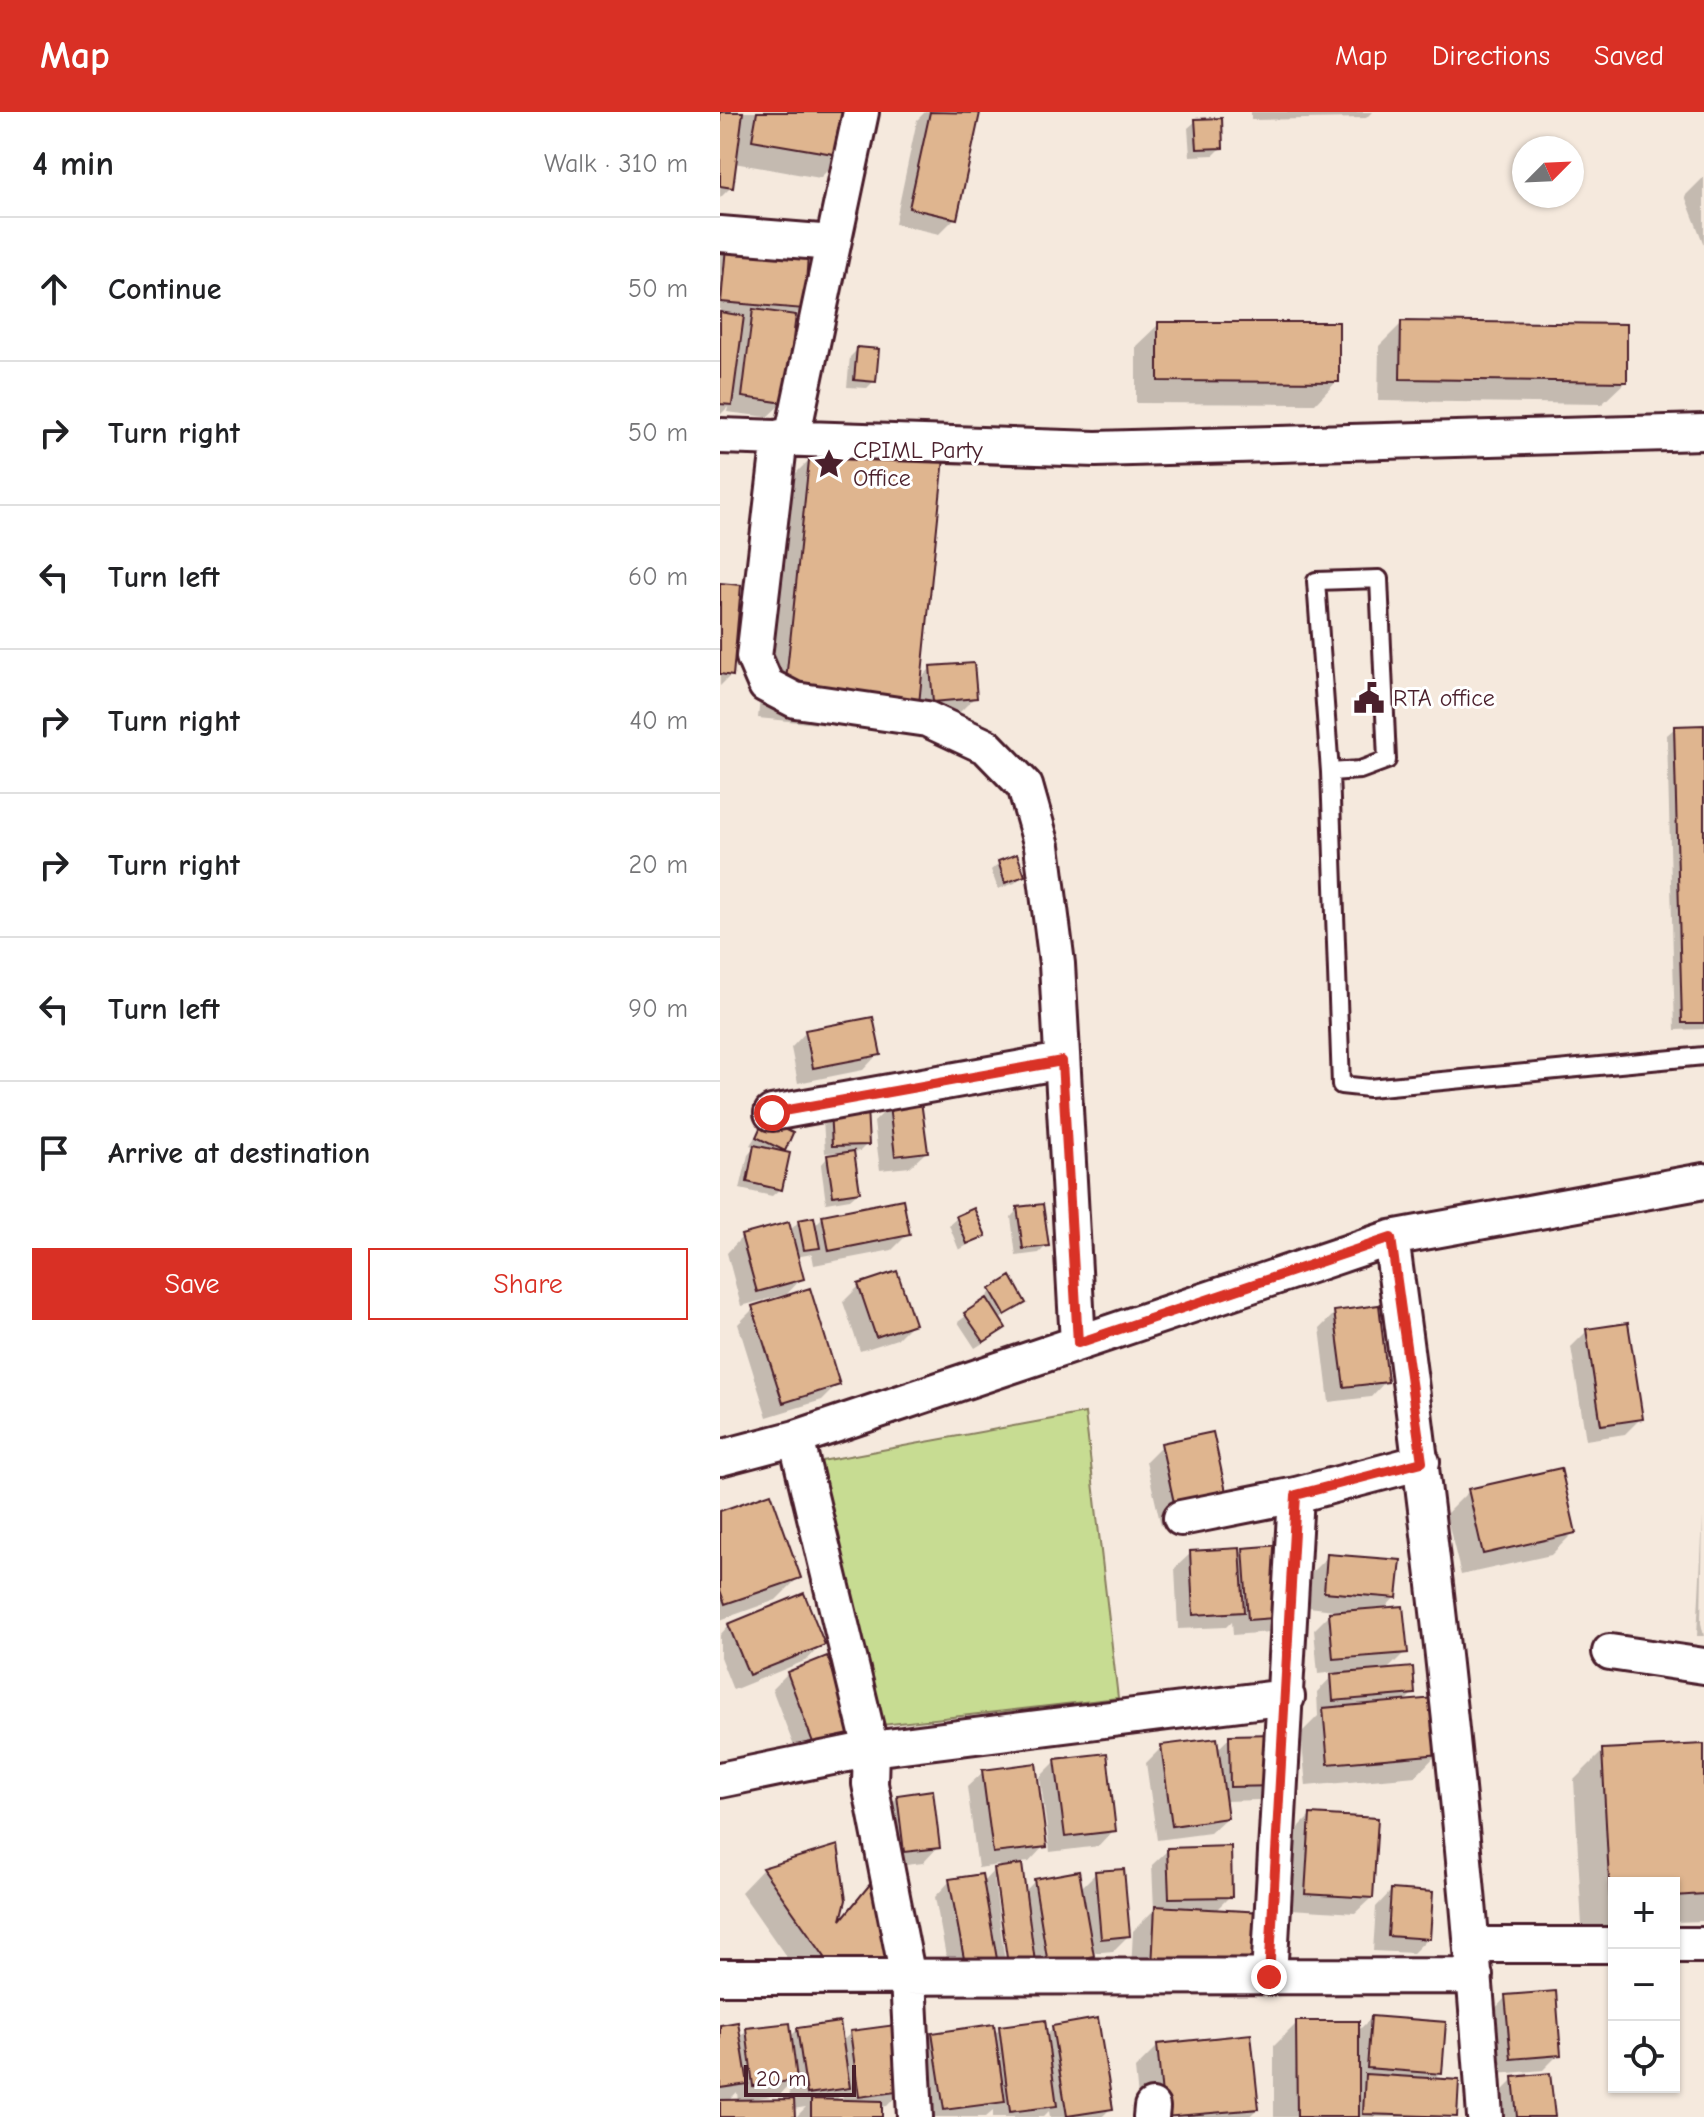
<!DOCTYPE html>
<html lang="en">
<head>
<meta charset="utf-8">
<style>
	:root { --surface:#fff; --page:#f2f2f2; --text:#202124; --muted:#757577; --line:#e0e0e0; --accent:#d93025 }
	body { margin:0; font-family:"Comic Neue",sans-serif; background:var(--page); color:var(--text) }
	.controls { position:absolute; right:24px; bottom:24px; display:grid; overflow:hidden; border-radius:0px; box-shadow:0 2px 6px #0004 }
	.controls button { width:72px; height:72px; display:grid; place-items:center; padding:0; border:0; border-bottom:2px solid var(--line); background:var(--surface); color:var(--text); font:40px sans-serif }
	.compass { position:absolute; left:792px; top:24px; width:72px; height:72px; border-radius:50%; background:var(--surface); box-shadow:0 2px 6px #0004; rotate:66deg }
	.scale { position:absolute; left:24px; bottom:20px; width:112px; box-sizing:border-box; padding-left:8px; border:4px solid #4a1f2b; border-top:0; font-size:22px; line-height:28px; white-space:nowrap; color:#4a1f2b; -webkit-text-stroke:6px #fff; paint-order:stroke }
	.stop { position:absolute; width:24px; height:24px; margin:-18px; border:6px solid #d93025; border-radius:50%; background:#fff }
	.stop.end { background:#d93025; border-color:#fff; box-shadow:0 2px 8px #0008 }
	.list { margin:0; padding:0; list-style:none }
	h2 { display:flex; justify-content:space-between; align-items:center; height:104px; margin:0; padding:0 32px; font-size:34px }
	h2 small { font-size:26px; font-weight:400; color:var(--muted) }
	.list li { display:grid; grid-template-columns:52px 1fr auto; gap:24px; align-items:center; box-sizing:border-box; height:144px; padding:0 32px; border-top:2px solid var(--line) }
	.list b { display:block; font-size:30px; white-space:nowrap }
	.list em { font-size:26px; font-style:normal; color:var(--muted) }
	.actions { display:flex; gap:16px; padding:24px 32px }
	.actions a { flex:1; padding:18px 0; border:2px solid var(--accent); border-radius:0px; text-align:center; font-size:28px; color:var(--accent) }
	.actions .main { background:var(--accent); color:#fff }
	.icon { flex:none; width:44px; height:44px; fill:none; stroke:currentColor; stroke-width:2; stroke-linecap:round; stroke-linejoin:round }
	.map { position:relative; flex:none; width:984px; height:2005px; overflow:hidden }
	header { display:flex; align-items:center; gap:48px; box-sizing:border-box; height:112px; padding:0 40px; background:var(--accent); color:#fff }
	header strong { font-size:38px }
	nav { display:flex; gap:44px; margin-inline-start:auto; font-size:28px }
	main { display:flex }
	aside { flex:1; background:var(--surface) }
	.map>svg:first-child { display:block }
	.green { fill:#c7dc92; stroke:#887e5e; stroke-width:2 }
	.shadow { fill:#0003; fill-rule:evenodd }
	.building { fill:#dfb58f; stroke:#4a1f2b; stroke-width:2 }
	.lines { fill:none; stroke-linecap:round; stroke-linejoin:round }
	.lane-casing { stroke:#4a1f2b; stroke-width:22 }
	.street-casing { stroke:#4a1f2b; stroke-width:40 }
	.lane { stroke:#fff; stroke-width:16 }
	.street { stroke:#fff; stroke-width:34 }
	.route { stroke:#d93025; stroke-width:10 }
	.labels { text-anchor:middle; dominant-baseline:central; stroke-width:6; stroke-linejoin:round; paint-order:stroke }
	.poi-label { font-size:24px; fill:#4a1f2b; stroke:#fff; text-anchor:start }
</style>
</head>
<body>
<header>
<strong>Map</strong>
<nav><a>Map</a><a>Directions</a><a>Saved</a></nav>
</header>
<main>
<aside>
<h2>4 min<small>Walk · 310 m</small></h2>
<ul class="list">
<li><svg class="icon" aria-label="ahead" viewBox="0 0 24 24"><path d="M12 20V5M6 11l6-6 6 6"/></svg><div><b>Continue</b></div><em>50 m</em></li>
<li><svg class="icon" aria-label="right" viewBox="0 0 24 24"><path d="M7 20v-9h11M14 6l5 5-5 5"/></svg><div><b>Turn right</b></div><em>50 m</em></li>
<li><svg class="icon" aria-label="left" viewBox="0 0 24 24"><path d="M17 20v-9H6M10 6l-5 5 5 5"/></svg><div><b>Turn left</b></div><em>60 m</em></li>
<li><svg class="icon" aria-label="right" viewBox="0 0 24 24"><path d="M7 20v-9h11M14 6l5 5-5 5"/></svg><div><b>Turn right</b></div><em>40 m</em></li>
<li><svg class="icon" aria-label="right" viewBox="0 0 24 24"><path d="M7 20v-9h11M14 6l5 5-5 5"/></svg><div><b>Turn right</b></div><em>20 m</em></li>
<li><svg class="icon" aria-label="left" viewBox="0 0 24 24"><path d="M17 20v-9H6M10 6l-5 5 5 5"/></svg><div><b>Turn left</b></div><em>90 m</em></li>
<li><svg class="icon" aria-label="arrive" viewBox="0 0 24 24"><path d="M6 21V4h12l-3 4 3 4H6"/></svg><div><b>Arrive at destination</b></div></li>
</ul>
<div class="actions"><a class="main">Save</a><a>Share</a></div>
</aside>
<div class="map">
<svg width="984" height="2005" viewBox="0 0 984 2005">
	<rect width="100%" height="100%" fill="#f5e9dd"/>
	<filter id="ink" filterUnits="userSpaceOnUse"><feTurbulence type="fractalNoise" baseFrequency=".0125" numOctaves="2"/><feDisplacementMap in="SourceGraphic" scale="16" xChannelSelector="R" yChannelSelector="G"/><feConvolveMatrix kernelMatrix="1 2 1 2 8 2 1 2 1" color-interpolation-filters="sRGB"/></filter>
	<g filter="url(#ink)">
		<!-- green -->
		<path class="green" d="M365,1301L398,1586L162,1613L96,1350Z"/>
		<!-- shadow -->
		<path class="shadow" d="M0,0H130L123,43L100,66L14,51L11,75L0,86Z
			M205,0L258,2L235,106L219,122L175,112L197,8Z
			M531,0H652L646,6L531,8Z
			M476,9L501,36L494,43L470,44L468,16Z
			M984,65V133L965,84Z
			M0,133L82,196L74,204L63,290L47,305L7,300L8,295L0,303Z
			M682,211L905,270L882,292L658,289L659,234Z
			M439,212L617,269L595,292L416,291V234Z
			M138,237L154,269L147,276L127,275L130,245Z
			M110,335L199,568L211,556L255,585L239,601L198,604L197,591L168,619L38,606L61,376L90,347H98Z
			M0,473L11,563L0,574Z
			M984,615V917L955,918L947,623L955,616Z
			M279,751L303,763L295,771L278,777L271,758Z
			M86,920L158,942L143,958L78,971L71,936Z
			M169,995L206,1040L190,1055L160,1058L154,1010Z
			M111,999L147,1032L140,1039L132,1040L138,1080L130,1087L106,1091L101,1053L108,1045L124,1043V1040L105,1041L103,1006Z
			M45,1010L64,1038L60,1041V1077L52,1084L20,1077L28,1043L35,1035L30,1033Z
			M298,1097L327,1133L319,1141L296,1144L291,1105Z
			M103,1105L188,1122L172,1138L94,1153L92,1142L76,1145L82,1166L67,1182L21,1194L7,1141L22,1125L69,1120L79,1109L94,1114Z
			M237,1106L263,1124L239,1138L229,1113Z
			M176,1161L193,1211L177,1227L140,1239L123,1190L139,1174Z
			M271,1178L304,1190L279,1208L284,1216L276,1223L255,1236L238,1210L266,1189Z
			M34,1196L118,1272L102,1288L47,1305L18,1212Z
			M615,1201L666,1269L651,1285L609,1290L600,1216Z
			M867,1219L921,1306L905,1322L866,1328L851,1235Z
			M442,1333L490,1404L441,1414L426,1349Z
			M749,1379L854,1420L831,1443L741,1463L726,1402Z
			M0,1401L79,1465L56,1488L0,1508Z
			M983,1405L981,1511L984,1524H977Z
			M524,1438L565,1504L549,1520L513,1523L512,1509L506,1515L458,1517L455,1456L471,1441L518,1443Z
			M608,1444L675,1485L663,1498L685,1540L666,1559L693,1581L683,1591L718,1641L696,1664L586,1674L581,1621L598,1604L597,1580L616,1560L598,1562L594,1518L610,1502L630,1500L589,1495L592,1460Z
			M9,1513L102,1532L87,1548L13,1578L0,1545V1523Z
			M68,1561L134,1621L118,1636L80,1650L52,1577Z
			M510,1625L554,1673L539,1688L504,1689L506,1706L490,1721L437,1728L426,1651L442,1635L497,1638Z
			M984,1634V1809L954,1810V1771H894V1813L862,1815L854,1668L883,1639Z
			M336,1649L394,1718L379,1734L330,1740L320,1665Z
			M314,1653L324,1734L309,1750L300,1751L304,1780L315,1769L357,1762L360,1777L376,1761L402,1759L408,1824L393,1839L371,1841L356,1859L313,1866L310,1852L298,1865L273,1868L270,1850L259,1862L230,1866L215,1785L230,1769L260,1764L261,1772L279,1753L258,1756L247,1675L263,1660ZM274,1768H278L291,1863L287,1864Z
			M178,1685L218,1735L203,1751L169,1755L162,1701Z
			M590,1704L651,1786L635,1801L570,1797L575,1719Z
			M448,1738L510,1784L495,1799L538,1861L515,1883L410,1878L413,1819L434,1798L432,1753Z
			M43,1757L119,1809L154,1770L171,1852L84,1870L21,1780Z
			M671,1779L708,1826L693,1841L653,1839L656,1795Z
			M786,1885L839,1942L823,1958L776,1962L771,1901Z
			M651,1906L720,1961L713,1969L737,1970L735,2005H554V1934L577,1911L637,1920Z
			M0,1915L19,1926L27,1918L70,1925L77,1918L121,1930L131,1921L182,1978L167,1994L160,1995L159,2005H76L86,1995L73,1997V2005H0ZM68,1974L71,1989L30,1990V1987L60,1983ZM17,1980L18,1990H7ZM122,1982L123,1990H114Z
			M280,1916L325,1923L333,1916L390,1997L382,2005H330L329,1999L323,2005H273V1999L266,2005H207L197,1939L213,1923L274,1922Z
			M438,1934L537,1997L529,2005H420L415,1957Z
			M794,1967L833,2005H781L778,1983Z"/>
		<!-- building -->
		<path class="building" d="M0,0H23L13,76L0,74Z
			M37,0H132L125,44L32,28Z
			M210,0L260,1L237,107L189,96Z
			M502,6L503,36L477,37L475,7Z
			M7,124L89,131L84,197L1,190Z
			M33,197L76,203L65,291L22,285Z
			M0,200L24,204L12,293L0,292Z
			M681,209L907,212V270L680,267Z
			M438,210H619V270L438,269Z
			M137,235L159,237L156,270L134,268Z
			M109,333L224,346L199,592L65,578L89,348V345L108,346Z
			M0,471L21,473L13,564L0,562Z
			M254,551L257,586L213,590L210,554Z
			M984,613V911H962L954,614Z
			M297,742L305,764L285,771L278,749Z
			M153,905L161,943L93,956L85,918Z
			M201,989L208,1040L175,1044L169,993Z
			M147,995L149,1033L112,1034L110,997Z
			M44,1007L73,1021L65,1039L36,1025Z
			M34,1033L70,1041L62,1078L27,1070Z
			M134,1039L140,1080L113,1084L107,1043Z
			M183,1087L190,1123L109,1139L102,1103Z
			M323,1092L329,1134L303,1137L297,1095Z
			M254,1096L266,1124L247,1132L236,1104Z
			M94,1105L100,1136L84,1138L78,1108Z
			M69,1110L84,1167L37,1180L21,1123Z
			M177,1159L195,1212L156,1225L138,1172Z
			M291,1164L306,1191L285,1203L270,1177Z
			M90,1176L120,1273L63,1291L32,1194Z
			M267,1186L286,1216L264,1230L244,1201Z
			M659,1193L668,1270L624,1275L614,1199Z
			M908,1211L923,1307L881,1313L866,1217Z
			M493,1320L508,1389L456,1400L441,1331Z
			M841,1356L856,1421L763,1442L748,1377Z
			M51,1381L81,1466L5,1492L0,1478V1399Z
			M562,1433L567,1505L528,1508L523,1436Z
			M520,1436L524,1500L473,1503L470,1439Z
			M607,1442L681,1448L677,1486L604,1480Z
			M84,1481L105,1533L29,1563L8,1512Z
			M683,1494L688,1541L613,1547L609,1500Z
			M107,1544L136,1621L95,1636L67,1560Z
			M693,1555L695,1582L613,1589L611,1562Z
			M715,1586L721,1642L608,1652L603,1596Z
			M555,1622L556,1674L510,1675L509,1623Z
			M497,1626L508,1706L452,1714L441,1633Z
			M984,1632V1782L954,1784V1771H894V1787H890L882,1637Z
			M387,1641L396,1719L345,1725L335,1647Z
			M316,1651L327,1735L273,1741L262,1658Z
			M213,1678L220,1736L184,1740L177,1683Z
			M590,1702L658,1706L653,1786L585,1782Z
			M118,1733L126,1788L121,1808L155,1766L173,1853L107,1848L42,1756Z
			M511,1734L512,1785L449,1786L447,1736Z
			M302,1752L315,1850L288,1853L274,1756Z
			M404,1757L410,1824L381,1827L375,1759Z
			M359,1759L374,1844L328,1852L314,1767Z
			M262,1762L277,1847L245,1852L229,1767Z
			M671,1777L713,1780L710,1827L668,1824Z
			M435,1794L543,1800L540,1862L432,1856Z
			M836,1879L841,1943L791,1947L785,1883Z
			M651,1904L726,1910L722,1962L647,1956Z
			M378,1906L393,1997L347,2004L332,1914Z
			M325,1908L337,1994L290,2000L279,1914Z
			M576,1909H639V2005H577Z
			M18,1910L28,1972L0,1976V1913Z
			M120,1910L130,1976L87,1982L77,1916Z
			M70,1911L77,1968L33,1974L26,1916Z
			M274,1912L285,1990L224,1998L212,1921Z
			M175,1913L184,1979L139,1985L130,1919Z
			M531,1922L539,1997L444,2005L437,1932Z
			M830,1961L835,2005H797L793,1965Z
			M645,1962L739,1968L737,2005L643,2002Z
			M74,1987L75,2005H0V1988Z
			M91,1987L162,1989V2005H91Z"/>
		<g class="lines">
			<defs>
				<path id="lane" d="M610,660L640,658L667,648L659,467L596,469L610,660L621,973L649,976L984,944"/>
				<path id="street" d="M0,122L113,131
					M0,324L376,337L984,320
					M60,325L34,545L46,573L75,588L207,607L267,635L305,674L322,734L337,852L358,1231
					M72,326L141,0
					M52,1001L342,949
					M671,1126C711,1418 745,1711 765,2005
					M76,1326L151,1637L150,1672L188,1866L195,2005
					M0,1346L76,1326L671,1126L984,1069
					M461,1406L576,1383L702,1350
					M890,1540L984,1554
					M0,1668L151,1637L567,1585
					M752,1833H894
					M954,1833H984
					M0,1865L755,1864
					M549,1865L576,1383
					M431,2005L432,1995"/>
			</defs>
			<!-- lane casing -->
			<use href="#lane" class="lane-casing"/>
			<!-- street casing -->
			<use href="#street" class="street-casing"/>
			<!-- lane -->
			<use href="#lane" class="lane"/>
			<!-- street -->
			<use href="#street" class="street"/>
		</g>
	</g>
	<g class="lines" filter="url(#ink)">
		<!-- route -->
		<path class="route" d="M52,1001L342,949L358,1231L671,1126L702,1350L576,1383L549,1865"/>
	</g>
	<!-- icons -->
	<defs>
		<symbol id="sight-bare" viewBox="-9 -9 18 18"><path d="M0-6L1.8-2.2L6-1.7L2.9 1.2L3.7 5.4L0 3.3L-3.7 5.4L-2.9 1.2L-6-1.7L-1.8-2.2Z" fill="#4a1f2b" stroke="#fff" stroke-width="2.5" paint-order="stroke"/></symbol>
		<symbol id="civic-bare" viewBox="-9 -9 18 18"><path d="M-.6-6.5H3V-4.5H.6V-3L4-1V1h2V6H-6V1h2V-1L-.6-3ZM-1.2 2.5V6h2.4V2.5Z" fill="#4a1f2b" stroke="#fff" stroke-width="2.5" paint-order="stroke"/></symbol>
	</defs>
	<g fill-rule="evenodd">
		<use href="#sight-bare" x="87" y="330" width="44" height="44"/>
		<use href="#civic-bare" x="627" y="564" width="44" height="44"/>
	</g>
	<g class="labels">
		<!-- poi labels -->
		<g class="poi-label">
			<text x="133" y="338">CPIML Party<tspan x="133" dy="28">Office</tspan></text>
			<text x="673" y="586">RTA office</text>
		</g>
	</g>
</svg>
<div class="controls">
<button>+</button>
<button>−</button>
<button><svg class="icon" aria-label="locate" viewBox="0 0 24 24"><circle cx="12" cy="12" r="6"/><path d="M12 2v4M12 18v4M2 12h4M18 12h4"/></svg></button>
</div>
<svg class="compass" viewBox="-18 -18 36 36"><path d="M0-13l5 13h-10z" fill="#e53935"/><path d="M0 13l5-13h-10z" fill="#757577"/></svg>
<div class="scale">20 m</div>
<div class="stop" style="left:52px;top:1001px"></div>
<div class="stop end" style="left:549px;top:1865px"></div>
</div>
</main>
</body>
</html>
